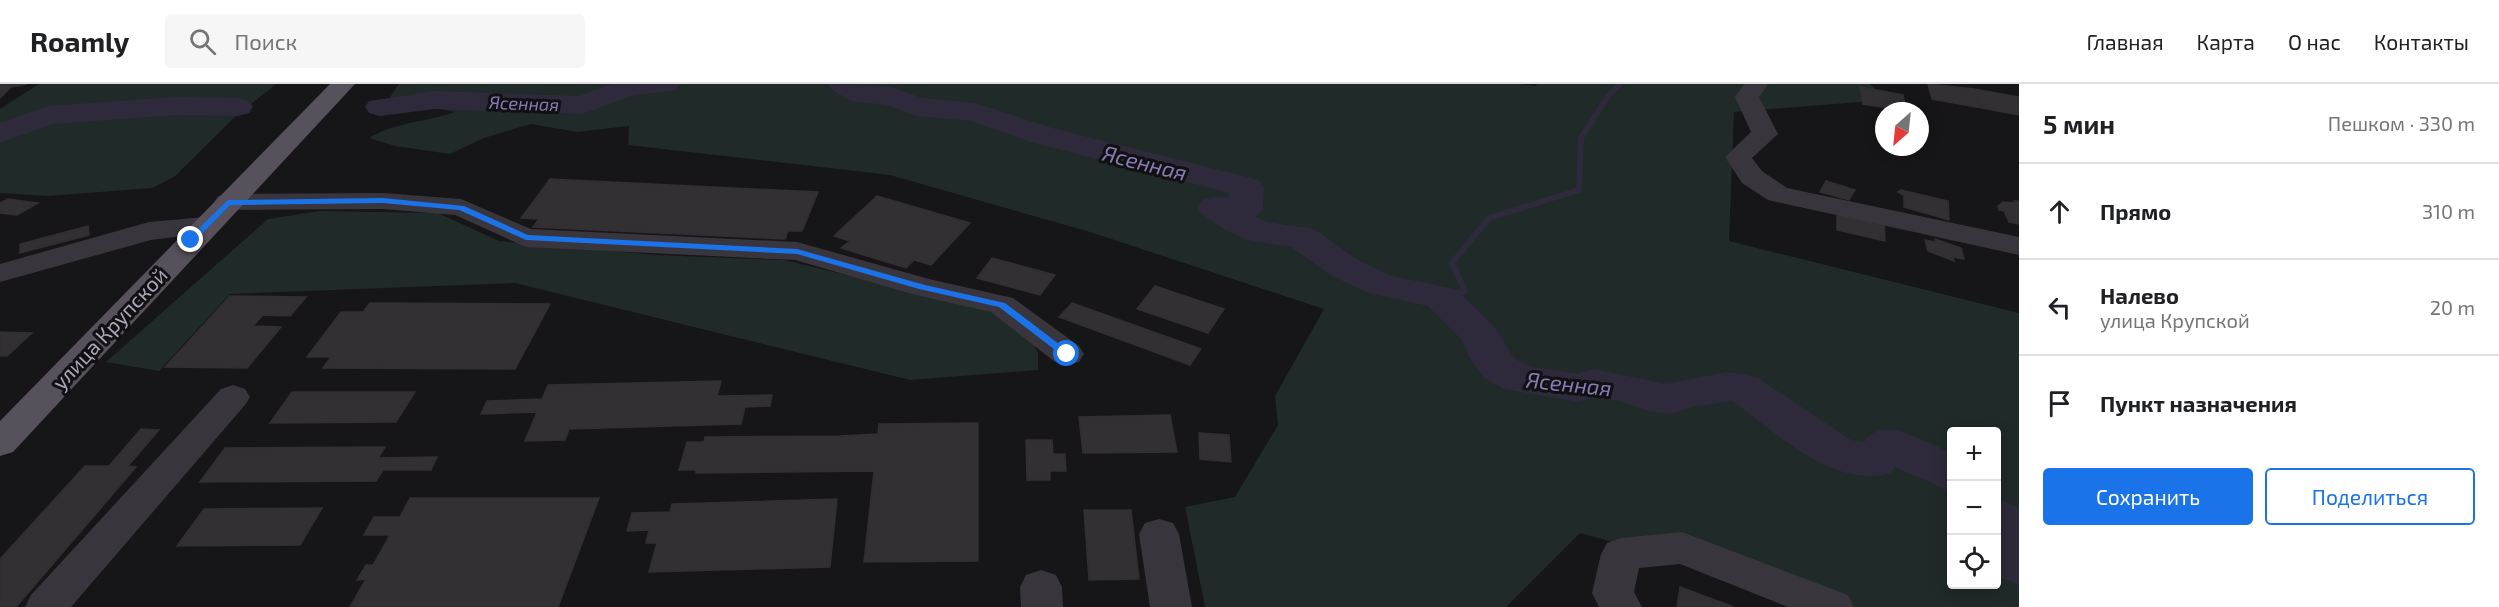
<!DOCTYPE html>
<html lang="ru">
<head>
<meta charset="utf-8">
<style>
	:root { --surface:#fff; --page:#f6f6f6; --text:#202124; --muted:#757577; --line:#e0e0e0; --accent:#1a73e8 }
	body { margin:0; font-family:"Exo 2",sans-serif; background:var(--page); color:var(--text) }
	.controls { position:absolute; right:18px; bottom:18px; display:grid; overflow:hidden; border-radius:6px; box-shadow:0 3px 15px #0003 }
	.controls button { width:54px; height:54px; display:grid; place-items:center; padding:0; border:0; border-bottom:2px solid var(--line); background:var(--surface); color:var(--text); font:30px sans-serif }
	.compass { position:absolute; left:1875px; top:18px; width:54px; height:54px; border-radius:50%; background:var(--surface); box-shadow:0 3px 15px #0003; rotate:207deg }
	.stop { position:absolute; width:18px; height:18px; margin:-14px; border:4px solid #1a73e8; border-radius:50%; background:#fff }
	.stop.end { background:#1a73e8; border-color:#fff; box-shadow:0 2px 6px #0008 }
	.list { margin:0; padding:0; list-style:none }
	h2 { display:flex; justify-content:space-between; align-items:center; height:78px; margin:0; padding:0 24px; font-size:26px }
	h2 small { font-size:20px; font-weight:400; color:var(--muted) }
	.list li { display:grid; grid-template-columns:39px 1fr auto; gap:18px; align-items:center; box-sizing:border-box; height:96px; padding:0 24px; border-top:2px solid var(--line) }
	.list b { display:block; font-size:22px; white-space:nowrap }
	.list p { margin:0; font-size:20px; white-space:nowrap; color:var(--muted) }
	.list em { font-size:20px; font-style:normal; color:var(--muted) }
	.actions { display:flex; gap:12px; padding:18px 24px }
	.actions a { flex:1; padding:14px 0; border:2px solid var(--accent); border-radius:6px; text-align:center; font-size:21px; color:var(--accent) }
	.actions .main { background:var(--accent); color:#fff }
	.icon { flex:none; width:33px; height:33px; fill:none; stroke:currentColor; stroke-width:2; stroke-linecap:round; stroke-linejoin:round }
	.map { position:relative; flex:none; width:2019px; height:523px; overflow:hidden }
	header { display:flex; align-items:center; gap:36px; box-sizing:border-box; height:84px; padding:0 30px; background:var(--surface); border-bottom:2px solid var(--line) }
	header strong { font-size:28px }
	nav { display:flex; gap:33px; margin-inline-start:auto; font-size:21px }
	.search { width:420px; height:54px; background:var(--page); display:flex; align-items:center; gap:15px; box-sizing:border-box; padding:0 21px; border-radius:6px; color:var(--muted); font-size:22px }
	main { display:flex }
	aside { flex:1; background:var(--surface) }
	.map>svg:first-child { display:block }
	.green { fill:#202a28; fill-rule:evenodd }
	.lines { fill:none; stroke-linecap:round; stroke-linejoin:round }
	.stream { stroke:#2e2a3b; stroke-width:6 }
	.river { fill:#2e2a3b; fill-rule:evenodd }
	.building { fill:#323033; stroke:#322e33; stroke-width:1.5 }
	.minor { fill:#39353c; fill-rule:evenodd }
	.major { fill:#57515b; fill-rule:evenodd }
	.route { fill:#1a73e8 }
	.labels { text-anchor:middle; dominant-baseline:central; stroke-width:6; stroke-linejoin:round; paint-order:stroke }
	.far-water-label { font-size:18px; font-style:italic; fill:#887ab5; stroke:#111012 }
	.street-label { font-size:21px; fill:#aea6b8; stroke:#111012 }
	.water-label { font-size:22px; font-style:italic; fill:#887ab5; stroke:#111012 }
</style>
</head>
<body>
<header>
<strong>Roamly</strong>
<div class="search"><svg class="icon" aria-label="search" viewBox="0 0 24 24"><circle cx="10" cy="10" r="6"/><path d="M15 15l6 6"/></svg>Поиск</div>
<nav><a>Главная</a><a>Карта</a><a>О нас</a><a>Контакты</a></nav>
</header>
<main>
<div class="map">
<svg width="2019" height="523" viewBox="0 0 2019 523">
	<rect width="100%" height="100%" fill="#161517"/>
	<!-- green -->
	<path class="green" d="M39,0H276L235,33L174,93L152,104L48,112L0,109V25Z
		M399,0H1520L1536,2L1537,0H1870L1886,16L1734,28L1729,157L2019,229V523H1852L1580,449L1506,523H1205L1185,423L1235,413L1278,341L1275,312L1324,225L1090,148L890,91L628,61L629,42L577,48L531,40L484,54L450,70L395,62L369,54C395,38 427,38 455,28L430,23L393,26L390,13ZM1952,348H1996V500H1952Z
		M319,127L438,129L499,157L657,171L784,176L993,226L1029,250L1038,269V286L910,296L515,199L230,210L159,287L106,278L268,135Z"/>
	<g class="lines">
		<!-- stream -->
		<path class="stream" d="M1441,213L1465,207L1452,179L1489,134L1579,106L1581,54L1608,12L1620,0"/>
		<!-- river -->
		<path class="river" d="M611,0H680L675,6L635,11L582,30L435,25L380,32L369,29L365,23L369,17L435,7L579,12Z
			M827,0L892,3L922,14L975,19L1056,45L1259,96L1264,103L1263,125L1255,133L1267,138L1314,145L1358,176L1392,192L1455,205L1494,242L1514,274L1529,282L1578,290L1594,285L1666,300L1727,288L1743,290L1758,294L1851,356L1864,358C1884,328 1926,360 1952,369V408L1895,383L1891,389C1833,406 1776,348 1732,317L1692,323L1671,330L1648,327L1623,318L1596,313L1579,318L1504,305L1484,294L1469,273L1462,256L1428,222L1368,209L1332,192L1291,163L1247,156L1222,144L1202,130L1197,123L1202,116L1214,113L1229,114L1230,109L1034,59L971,37L916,32L887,21L851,17L832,6Z
			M176,13L238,14L249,17L253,23L249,29L238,32L176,31L53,40L0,59V39L48,22Z
			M1996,414L2019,424V500L2001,494L1996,489Z"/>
	</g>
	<!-- building -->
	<path class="building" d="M0,0H27L11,3L0,14Z
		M1928,0L1974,5L1982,24L1932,15Z
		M1860,3L1903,11L1907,27L1863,20Z
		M1974,5L2019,13V31L1982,24Z
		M550,95L818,108L802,147H788L785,155L533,143L539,135L521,134Z
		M1826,97L1855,106L1849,116L1820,108Z
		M1901,106L1948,117L1949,136L1904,123V112L1898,108Z
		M877,112L970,139L931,181L914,176L906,184L841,164L850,157L834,152Z
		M8,115L38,119L17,131L0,129V119Z
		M2014,117H2019V140L2009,138L2004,127L1999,126L1998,122L2003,118L2014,119Z
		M1837,126L1884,138L1885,157L1837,146Z
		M88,142L89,151L20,169V160Z
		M1935,155L1961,164L1964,175L1953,173L1954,177L1928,167L1925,156L1935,158Z
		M992,174L1055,191L1040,211L977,194Z
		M1155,202L1224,225L1208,249L1137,225Z
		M230,212L306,213L290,232L263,231L253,242L281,243L247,284L165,283Z
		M370,219L550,220L515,285L323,284L331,273H307L341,228H363Z
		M1072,219L1201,265L1190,281L1059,233Z
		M0,248L32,249L7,272H0Z
		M721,297L717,312L772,311L770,322L745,323L741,340L569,345L565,356L525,357L537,328L481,330L487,317L542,315L548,301Z
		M292,308H415L396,338L270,339Z
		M1170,331L1177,368L1083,369L1079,333Z
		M978,339V477L864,478L874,387L696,389V386H679L687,358H704L705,353L840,352L878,350L879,340Z
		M141,345L159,346L128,382L136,383L16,523H0V475L85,382H109Z
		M1199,349L1229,351L1231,378L1200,375Z
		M1026,356H1052L1053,370H1065L1066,387H1050V396H1027Z
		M385,363L378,374L437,373L431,386H383L376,397L200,398L225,364Z
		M410,414H599L558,523H350L366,495L357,496L366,481H373L390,451H364L374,433H400Z
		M837,415L830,483L649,488L657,459H646L649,446L627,447L632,429L670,428L672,420Z
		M322,424L300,461L177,462L204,425Z
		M1084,426H1131L1139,495L1089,496Z
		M1680,503L1734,523H1677Z"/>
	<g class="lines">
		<!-- minor -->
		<path class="minor" d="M1744,0H1768L1759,13L1778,50L1752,74L1762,87L1787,104L2019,153V171L1768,116L1742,99L1725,73L1751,48L1735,13Z
			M383,109L461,115L531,145L797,158L929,195L1013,214L1079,262L1084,270L1079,278L1067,281L1055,278L991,228L912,210L795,176L526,163L455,131L383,125L228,126L218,124L214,118L218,112L228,110Z
			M205,133L215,136L219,142L215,148L151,156L0,198V180L149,138Z
			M233,301L245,305L250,313L245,321L71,523H25L31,511L221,305Z
			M1159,435L1173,439L1179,450L1192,523H1150L1139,450L1145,439Z
			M1682,448L1848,511L1854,523H1788L1680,480L1639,484L1634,508L1642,523H1599L1592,509L1601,470L1607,459L1621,454Z
			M1041,486L1056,491L1062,503L1063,523H1021L1020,503L1026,491Z"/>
		<!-- major -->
		<path class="major" d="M330,0H355L13,368L0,372V337Z"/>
	</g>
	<!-- route -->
	<path class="route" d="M383,114L464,122L528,151L797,165L925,201L1005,219L1072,270L1063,272L999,223L919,205L797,170L526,156L459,126L383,119L230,121L194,158L187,156L228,116Z"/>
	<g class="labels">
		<!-- far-water labels -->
		<g class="far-water-label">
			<text transform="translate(524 19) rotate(2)">Ясенная</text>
		</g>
		<!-- street labels -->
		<g class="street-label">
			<text transform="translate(109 244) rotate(-47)">улица Крупской</text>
		</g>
		<!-- water labels -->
		<g class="water-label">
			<text transform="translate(1145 78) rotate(14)">Ясенная</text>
			<text transform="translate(1569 299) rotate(6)">Ясенная</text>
		</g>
	</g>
</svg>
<div class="controls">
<button>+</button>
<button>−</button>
<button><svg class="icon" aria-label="locate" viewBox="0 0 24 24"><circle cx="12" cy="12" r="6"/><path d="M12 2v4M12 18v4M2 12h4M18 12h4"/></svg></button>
</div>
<svg class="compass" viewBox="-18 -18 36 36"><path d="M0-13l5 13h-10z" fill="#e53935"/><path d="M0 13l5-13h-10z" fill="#757577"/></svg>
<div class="stop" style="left:1067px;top:270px"></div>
<div class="stop end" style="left:191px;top:156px"></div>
</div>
<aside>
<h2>5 мин<small>Пешком · 330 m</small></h2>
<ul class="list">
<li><svg class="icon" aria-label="ahead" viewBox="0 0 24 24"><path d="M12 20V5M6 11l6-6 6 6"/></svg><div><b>Прямо</b></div><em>310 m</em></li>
<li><svg class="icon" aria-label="left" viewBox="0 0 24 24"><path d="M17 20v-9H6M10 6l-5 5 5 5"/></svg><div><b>Налево</b><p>улица Крупской</p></div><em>20 m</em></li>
<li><svg class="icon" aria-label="arrive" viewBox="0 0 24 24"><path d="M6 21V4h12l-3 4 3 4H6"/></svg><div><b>Пункт назначения</b></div></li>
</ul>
<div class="actions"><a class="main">Сохранить</a><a>Поделиться</a></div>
</aside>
</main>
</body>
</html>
